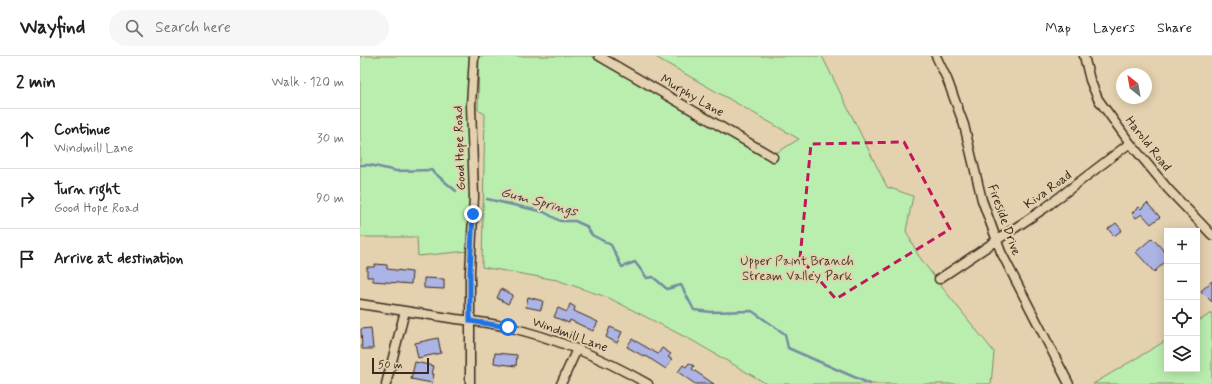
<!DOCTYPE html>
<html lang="en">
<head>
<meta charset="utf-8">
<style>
	:root { --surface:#fff; --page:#f6f6f6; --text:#202124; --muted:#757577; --line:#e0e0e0 }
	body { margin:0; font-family:Mynerve,sans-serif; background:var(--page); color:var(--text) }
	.controls { position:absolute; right:12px; bottom:12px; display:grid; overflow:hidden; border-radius:0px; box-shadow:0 2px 10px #0003 }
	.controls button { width:36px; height:36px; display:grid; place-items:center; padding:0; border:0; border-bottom:1px solid var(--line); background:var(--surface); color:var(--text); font:20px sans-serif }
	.compass { position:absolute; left:756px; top:12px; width:36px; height:36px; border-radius:50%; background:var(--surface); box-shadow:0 2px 10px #0003; rotate:329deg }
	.scale { position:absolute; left:12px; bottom:10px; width:57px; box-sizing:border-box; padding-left:4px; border:2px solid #3b2a1e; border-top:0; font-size:11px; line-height:14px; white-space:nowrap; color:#3b2a1e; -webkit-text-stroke:3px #e4d1af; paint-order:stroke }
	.stop { position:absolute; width:12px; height:12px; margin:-9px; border:3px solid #1a73e8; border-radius:50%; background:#fff }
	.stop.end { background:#1a73e8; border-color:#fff; box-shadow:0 1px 4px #0008 }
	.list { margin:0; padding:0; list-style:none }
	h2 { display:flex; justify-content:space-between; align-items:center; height:52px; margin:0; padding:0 16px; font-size:17px }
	h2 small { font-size:13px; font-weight:400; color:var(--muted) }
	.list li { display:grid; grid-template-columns:26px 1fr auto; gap:12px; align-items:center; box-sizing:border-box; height:60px; padding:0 16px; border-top:1px solid var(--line) }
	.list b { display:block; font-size:15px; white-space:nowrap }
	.list p { margin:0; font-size:13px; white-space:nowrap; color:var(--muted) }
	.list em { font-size:13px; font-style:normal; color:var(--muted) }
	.icon { flex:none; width:22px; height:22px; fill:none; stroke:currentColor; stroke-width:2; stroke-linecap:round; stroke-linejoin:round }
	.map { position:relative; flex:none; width:852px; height:328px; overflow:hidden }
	header { display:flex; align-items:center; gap:24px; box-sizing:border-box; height:56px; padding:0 20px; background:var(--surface); border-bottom:1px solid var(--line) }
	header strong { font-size:19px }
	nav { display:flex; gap:22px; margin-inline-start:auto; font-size:14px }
	.search { width:280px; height:36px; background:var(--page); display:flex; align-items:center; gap:10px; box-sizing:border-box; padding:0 14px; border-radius:22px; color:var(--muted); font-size:15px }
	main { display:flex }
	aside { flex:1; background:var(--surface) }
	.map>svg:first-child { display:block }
	.green { fill:#baeeaf; stroke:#7a8c66 }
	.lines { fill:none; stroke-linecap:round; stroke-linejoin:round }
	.stream { stroke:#738ca0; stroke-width:2.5 }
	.building { fill:#acb4e5; stroke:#3b2a1e }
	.minor-casing { stroke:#3b2a1e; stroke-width:11 }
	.minor { stroke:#e4d1af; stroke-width:8 }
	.route { stroke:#1a73e8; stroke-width:5 }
	.marked { fill:none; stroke:#c2185b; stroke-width:3; stroke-dasharray:8 5; stroke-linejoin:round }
	.labels { text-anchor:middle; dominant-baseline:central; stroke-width:4; stroke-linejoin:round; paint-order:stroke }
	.street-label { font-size:13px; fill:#3b2a1e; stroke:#e4d1af }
	.park-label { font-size:13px; fill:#483e2c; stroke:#e4d1af }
	.water-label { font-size:14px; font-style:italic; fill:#49423e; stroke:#e4d1af }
</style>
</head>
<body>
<header>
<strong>Wayfind</strong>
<div class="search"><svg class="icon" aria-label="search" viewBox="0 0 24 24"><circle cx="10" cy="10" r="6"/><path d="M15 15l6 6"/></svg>Search here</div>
<nav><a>Map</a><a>Layers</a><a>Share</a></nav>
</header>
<main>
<aside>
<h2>2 min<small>Walk · 120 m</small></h2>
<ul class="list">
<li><svg class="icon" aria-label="ahead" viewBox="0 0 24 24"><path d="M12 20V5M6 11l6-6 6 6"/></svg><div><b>Continue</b><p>Windmill Lane</p></div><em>30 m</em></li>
<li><svg class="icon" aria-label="right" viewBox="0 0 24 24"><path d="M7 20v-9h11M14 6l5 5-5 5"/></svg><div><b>Turn right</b><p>Good Hope Road</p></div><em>90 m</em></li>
<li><svg class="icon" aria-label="arrive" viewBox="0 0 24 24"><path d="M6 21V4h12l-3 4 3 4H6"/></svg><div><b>Arrive at destination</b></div></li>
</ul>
</aside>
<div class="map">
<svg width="852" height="328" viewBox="0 0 852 328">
	<rect width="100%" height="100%" fill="#e4d1af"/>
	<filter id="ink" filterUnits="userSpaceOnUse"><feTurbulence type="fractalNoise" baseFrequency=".025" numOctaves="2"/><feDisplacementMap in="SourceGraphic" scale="8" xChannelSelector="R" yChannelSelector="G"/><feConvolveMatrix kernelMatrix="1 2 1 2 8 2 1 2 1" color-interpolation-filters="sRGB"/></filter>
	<g filter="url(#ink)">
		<!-- green -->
		<path class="green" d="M0,0H113L108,195L58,200L57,181H0Z
			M119,0H231L408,102L439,83L294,0H462L527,131L553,140L546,175L558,199L581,230L634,296L631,328H407L333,285L249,242L197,224L122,211L125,58L118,54Z
			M852,257V328H733L807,284V313H837V266Z"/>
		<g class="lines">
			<!-- stream -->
			<path class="stream" d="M0,109H10L36,115L71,114L96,135
				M127,143L184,156L200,165H215L226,170L232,179L251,189L262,211L275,206L287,222L293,221L307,233L321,229L334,254L351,256L392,255L425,278L428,292L510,328"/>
		</g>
		<!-- building -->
		<path class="building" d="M787,147L800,161L791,168L782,158L776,162L772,157L779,151L781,153Z
			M756,167L762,174L754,180L748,173Z
			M792,182L807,198V204L794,216L776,196Z
			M15,208L27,209V213L52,216L51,228L13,225V221H7V211H14Z
			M64,222L84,223V233L64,232Z
			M852,225V246L841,235Z
			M141,233L153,239L148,248L137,242Z
			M168,241L183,245L181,254L166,251Z
			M210,248L215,251L214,255L238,266L233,275L210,264L209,267L194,261L198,252L207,256Z
			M250,271L262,276L257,287L246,281Z
			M11,272L13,293H2L1,273Z
			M78,282L81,297L58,302L55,287Z
			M272,283L298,298L302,292L311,298L308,301L312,303L306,313L286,300L285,301L267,291Z
			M135,297L157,299L156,310L134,307Z
			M55,306L74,310L72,318H74L72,327L51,323Z
			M329,307L334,310L332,313L354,328H335L318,316L323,309L326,311Z"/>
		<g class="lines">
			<defs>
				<path id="minor" d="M239,0L413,101
					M576,0L587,23L604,69L622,144L641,196L709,328
					M724,0L730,24L738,43L770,87L808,133L852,179
					M579,223L685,152L770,87
					M0,248C32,253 64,258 96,263C113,265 131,267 147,271C197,282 244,303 288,328
					M26,328L45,255
					M110,328V216L114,141L111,49L114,0
					M201,328L217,293"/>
			</defs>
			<!-- minor casing -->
			<use href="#minor" class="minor-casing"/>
			<!-- minor -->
			<use href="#minor" class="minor"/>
		</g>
	</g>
	<g class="lines" filter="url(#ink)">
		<!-- route -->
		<path class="route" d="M113,158L110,216V265L148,271"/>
	</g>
	<!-- marked area -->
	<path class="marked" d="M544,86L590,173L476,243L440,202L451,88Z"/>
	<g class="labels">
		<!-- street labels -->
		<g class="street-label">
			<text transform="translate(332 40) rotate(30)">Murphy Lane</text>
			<text transform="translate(788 88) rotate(52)">Harold Road</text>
			<text transform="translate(100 92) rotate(-92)">Good Hope Road</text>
			<text transform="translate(688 134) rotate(-36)">Kiva Road</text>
			<text transform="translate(644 164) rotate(70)">Fireside Drive</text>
			<text transform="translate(210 279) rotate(20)">Windmill Lane</text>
		</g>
		<!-- park labels -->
		<g class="park-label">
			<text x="437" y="205">Upper Paint Branch<tspan x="437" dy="15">Stream Valley Park</tspan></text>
		</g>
		<!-- water labels -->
		<g class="water-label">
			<text transform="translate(179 146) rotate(15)">Gum Springs</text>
		</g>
	</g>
</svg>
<div class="controls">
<button>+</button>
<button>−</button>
<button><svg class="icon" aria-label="locate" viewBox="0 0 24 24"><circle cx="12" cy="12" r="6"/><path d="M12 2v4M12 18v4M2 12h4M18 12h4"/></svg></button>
<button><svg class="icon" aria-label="layers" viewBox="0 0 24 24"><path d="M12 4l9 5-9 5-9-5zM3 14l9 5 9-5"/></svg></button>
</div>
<svg class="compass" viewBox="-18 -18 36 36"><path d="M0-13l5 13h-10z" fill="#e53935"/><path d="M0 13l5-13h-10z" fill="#757577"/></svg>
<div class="scale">50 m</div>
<div class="stop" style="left:148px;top:271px"></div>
<div class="stop end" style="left:113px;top:158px"></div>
</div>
</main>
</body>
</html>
